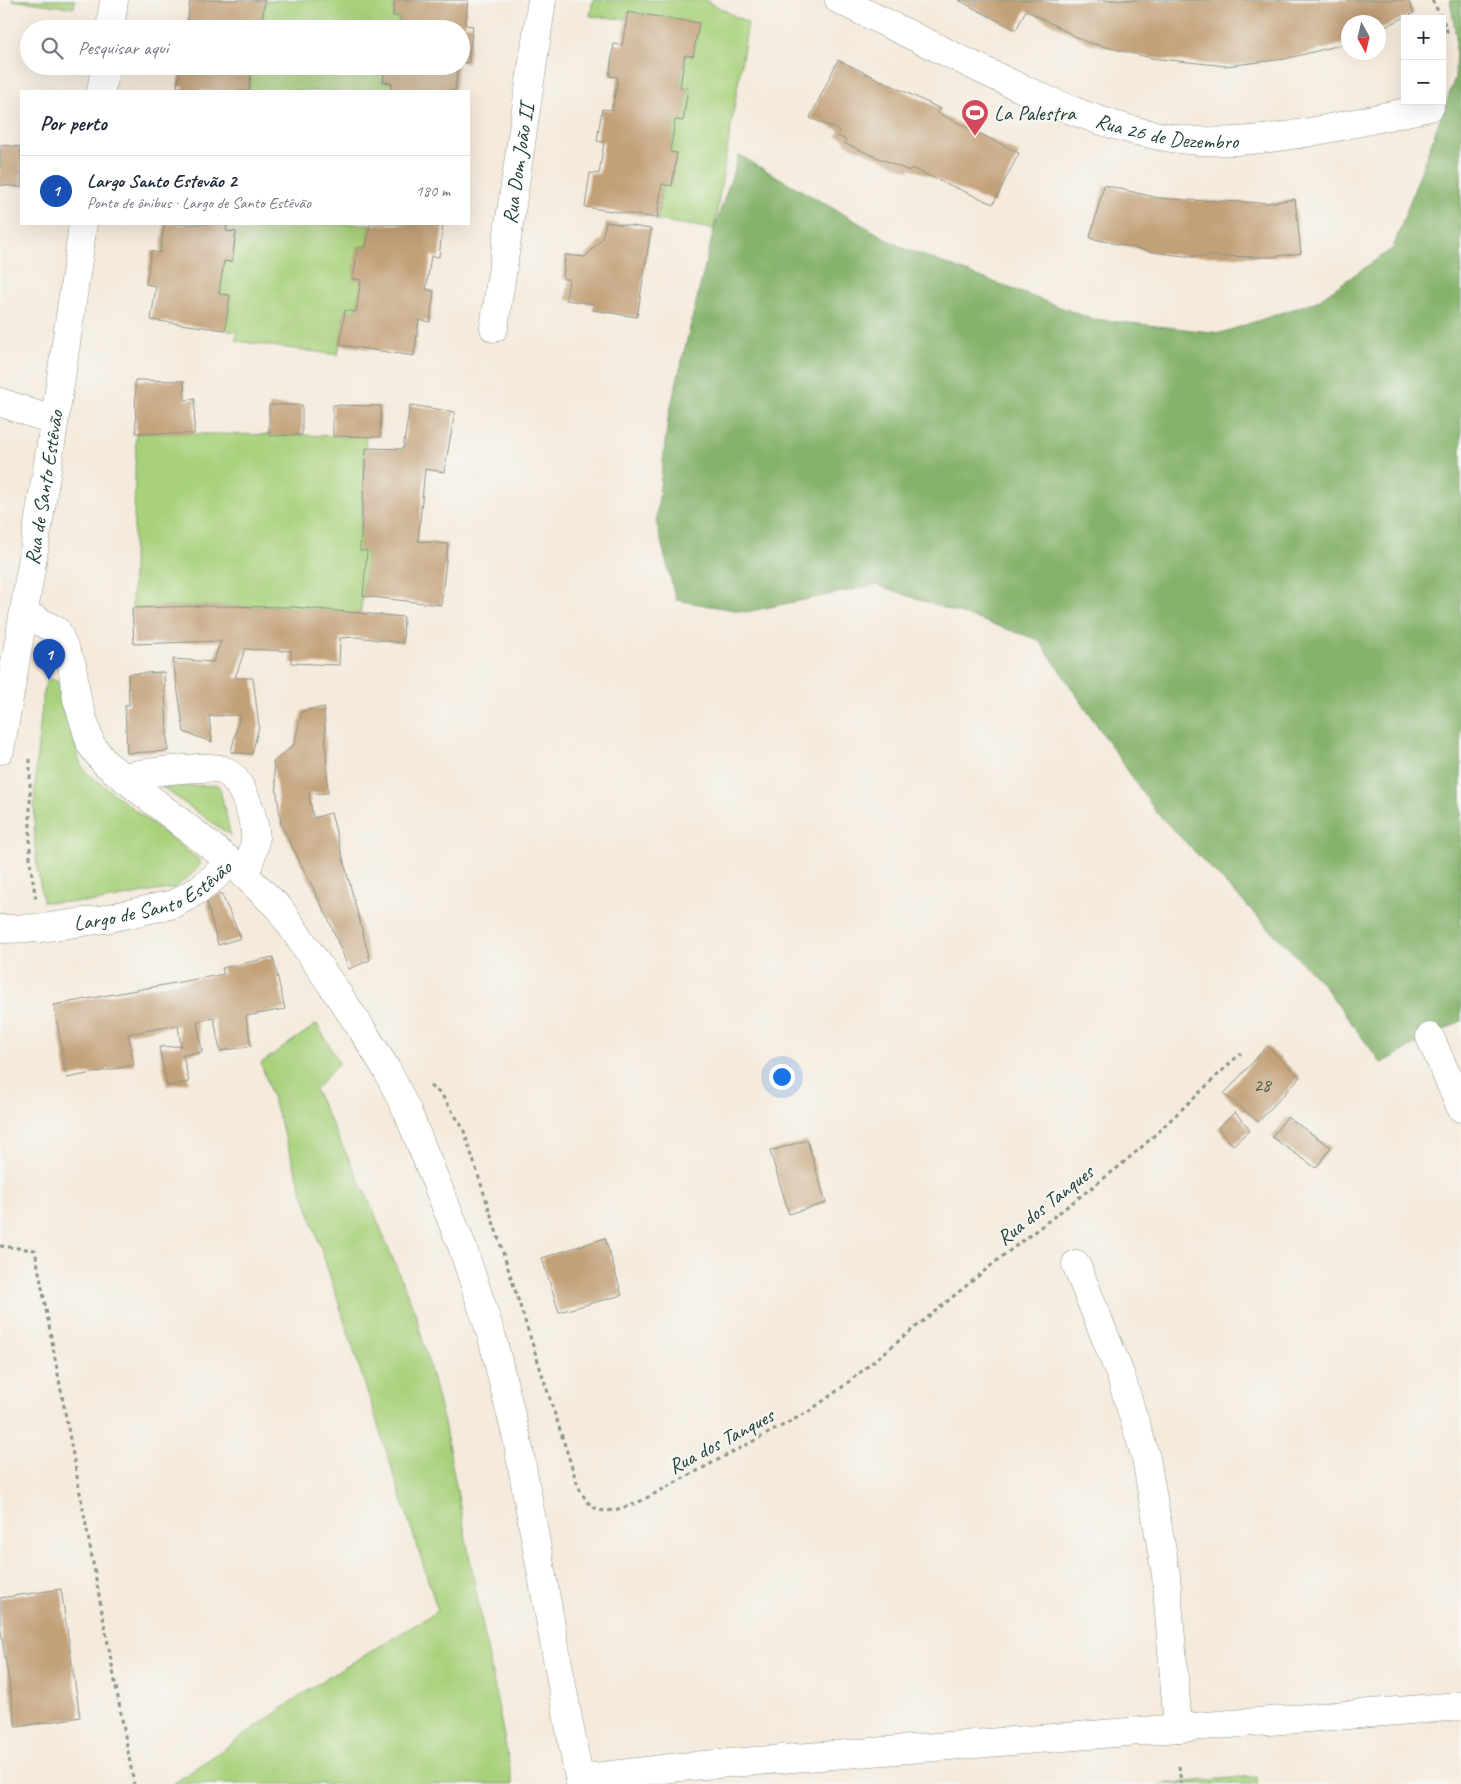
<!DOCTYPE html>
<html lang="pt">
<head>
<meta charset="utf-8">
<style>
	:root { --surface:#fff; --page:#f6f6f7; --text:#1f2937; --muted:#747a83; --line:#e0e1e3; --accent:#7c3aed }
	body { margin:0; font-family:Caveat,sans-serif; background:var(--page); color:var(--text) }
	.controls { position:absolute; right:15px; top:15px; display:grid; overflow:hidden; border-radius:0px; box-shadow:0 5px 20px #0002 }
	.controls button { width:45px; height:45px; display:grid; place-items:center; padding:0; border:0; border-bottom:1px solid var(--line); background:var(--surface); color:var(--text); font:25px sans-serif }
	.compass { position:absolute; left:1341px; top:15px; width:45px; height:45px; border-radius:50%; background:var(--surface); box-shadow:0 5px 20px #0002; rotate:172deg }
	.you { position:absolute; left:781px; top:1076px; width:18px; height:18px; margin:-12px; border:4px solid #fff; border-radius:50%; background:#1a73e8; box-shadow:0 0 0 8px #1a73e833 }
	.badge { display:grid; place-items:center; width:32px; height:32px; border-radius:50%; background:var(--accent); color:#fff; font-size:16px; font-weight:700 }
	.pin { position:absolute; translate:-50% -41px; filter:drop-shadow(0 1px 2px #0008) }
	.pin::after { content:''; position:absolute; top:26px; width:18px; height:15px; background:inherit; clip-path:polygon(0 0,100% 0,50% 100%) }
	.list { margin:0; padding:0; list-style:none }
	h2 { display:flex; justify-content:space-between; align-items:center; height:65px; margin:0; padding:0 20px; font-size:21px }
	h2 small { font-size:16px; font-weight:400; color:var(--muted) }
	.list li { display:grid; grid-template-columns:32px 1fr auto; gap:15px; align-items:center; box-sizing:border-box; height:70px; padding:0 20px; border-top:1px solid var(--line) }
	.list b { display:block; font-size:19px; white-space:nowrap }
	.list p { margin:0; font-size:16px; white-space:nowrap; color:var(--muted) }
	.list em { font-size:16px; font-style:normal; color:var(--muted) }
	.icon { flex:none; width:28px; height:28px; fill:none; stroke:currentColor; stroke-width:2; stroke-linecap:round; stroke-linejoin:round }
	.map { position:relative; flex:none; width:1461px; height:1784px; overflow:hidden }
	.search { position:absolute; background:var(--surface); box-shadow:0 5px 20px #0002; left:20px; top:20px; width:450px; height:55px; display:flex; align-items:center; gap:12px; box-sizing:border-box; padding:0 18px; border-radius:28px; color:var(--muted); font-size:19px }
	.panel { position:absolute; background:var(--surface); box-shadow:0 5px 20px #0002; left:20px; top:90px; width:450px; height:135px; border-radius:0px }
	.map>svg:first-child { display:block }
	.green { fill:#a9d17c; stroke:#648758 }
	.forest { fill:#86b36c; stroke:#527850 }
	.building { fill:#c2a078 }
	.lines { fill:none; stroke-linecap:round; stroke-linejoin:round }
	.minor-casing { stroke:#8a9488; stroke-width:29 }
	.tertiary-casing { stroke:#8a9488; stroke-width:29 }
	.path { stroke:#8a9488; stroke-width:3; stroke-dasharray:4 4; stroke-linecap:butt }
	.minor { stroke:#fff; stroke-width:28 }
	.tertiary { stroke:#fff; stroke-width:28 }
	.labels { text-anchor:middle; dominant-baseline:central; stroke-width:4.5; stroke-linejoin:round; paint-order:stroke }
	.number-label { font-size:19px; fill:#485645 }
	.poi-label { font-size:21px; fill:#1f3d34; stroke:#f6f6f2; text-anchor:start }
	.street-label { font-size:21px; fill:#1f3d34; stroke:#f6f6f2 }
</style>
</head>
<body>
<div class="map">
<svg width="1461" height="1784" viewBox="0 0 1461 1784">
	<rect width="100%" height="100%" fill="#f6f6f2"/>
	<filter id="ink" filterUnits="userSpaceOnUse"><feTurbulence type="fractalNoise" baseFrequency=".02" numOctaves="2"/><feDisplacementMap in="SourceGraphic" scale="10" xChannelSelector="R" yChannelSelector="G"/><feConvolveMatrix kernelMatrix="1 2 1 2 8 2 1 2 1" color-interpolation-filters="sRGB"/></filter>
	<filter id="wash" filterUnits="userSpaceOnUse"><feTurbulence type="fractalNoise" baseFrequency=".0096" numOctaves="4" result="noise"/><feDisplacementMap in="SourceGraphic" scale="20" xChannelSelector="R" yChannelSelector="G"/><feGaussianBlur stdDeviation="1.12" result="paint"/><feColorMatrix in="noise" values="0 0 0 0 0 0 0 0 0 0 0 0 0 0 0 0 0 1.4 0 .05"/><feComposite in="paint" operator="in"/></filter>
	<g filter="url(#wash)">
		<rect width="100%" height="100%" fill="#f5eadb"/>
		<!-- green -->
		<path class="green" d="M11,0H75L74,8Z
			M274,0H395L393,16L400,17L399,29H261L265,1H273Z
			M593,0H705L748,23L714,229L655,220L657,218C662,185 670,153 675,120L683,121L688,89L680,87L685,55L693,56L699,23L628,12L627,19L590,16Z
			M252,66H385L383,82L392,83L391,91H249Z
			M227,224H370L366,248L358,247L353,279L361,280L356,312L345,310L338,355L236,341L237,332L225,330L230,295L219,294L224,261L232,262L236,232L226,231Z
			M136,433L366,436L360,551H367L363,596L360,614L293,607L203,606L132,608Z
			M50,679L57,680L59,686L80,763L86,772L198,859L200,865L190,876L174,888L94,902H43C40,883 36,864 35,845C32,793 38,741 44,689L46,683Z
			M219,785L231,836L162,787Z
			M317,1024L339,1063L315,1090L368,1198L416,1315L444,1423L513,1784H173L322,1681L438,1611L261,1063Z
			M1256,1776L1257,1784H1159Z"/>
		<!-- forest -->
		<path class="forest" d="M1450,0H1461V1021L1381,1063L1322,983L1156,812L1039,640L876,585L746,612L676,600L656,521L668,418L714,229L739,155L903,248L1092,319L1221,333L1317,301L1393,248L1455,78L1456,37Z"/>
		<g id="blocks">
			<!-- building -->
			<path class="building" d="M190,0H265L261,29H196V26L187,24Z
				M395,0H468L465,25L473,26L468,63L461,62V29H399L400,17L393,16Z
				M958,0H1408L1414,13L1378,30V22H1348V43L1285,59L1226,66L1151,58L1086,42L1026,10L1016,30Z
				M628,12L699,23L693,56L685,55L680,87L688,88L683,121L675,120L670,152L677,153L672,186L662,184L657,218L585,207L590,173L599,174L604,142L597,141L602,109L612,110L618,77L609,76L614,44L622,45Z
				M838,60L941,109L938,113L1019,153L993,204L911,168L909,171L844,143L846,140L837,136L839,130L810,118Z
				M180,66H252L249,91H183L184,87H177Z
				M385,66H458L455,91H391L392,83L383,82Z
				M0,145L21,147V187L0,185Z
				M1104,185L1158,198L1186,200L1268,203L1295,199L1301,253L1271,257L1184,256L1153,252L1090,238Z
				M606,222L651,229L637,317L593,310L594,304L566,300L569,279H563L565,255L585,257L602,239Z
				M164,224H227L226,231L236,232L232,262L224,261L219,294L230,295L225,330L151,320L156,286L146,284L151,251L160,253Z
				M370,224H443L439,257L431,256L426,289L434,291L430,322L419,320L414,356L340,345L345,310L356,312L361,280L353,279L358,247L366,248Z
				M135,380L184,381L185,400L195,399L194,434L136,433Z
				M269,405H302V435L269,436Z
				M333,405L381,406L380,437L333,436Z
				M410,405L455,412L444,472L425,469L418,541L448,544L441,605L363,596L367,551H360L366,448L403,449Z
				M203,606L293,607L404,617L403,643L357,637L340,638L339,665L291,663V651L245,649L235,678H253L259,726L252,754L231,752L240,715L209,716L212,742L184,732L173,659L213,662L221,641L134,644L132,608Z
				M164,672L168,751L127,753L125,705H129L128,674Z
				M324,707L328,793L309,794L313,818L331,813L370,960L349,969L328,918L281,824L273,762L294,745L302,711Z
				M221,893L241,938L218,945L206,899Z
				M273,957L285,1009L246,1016L251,1046L220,1051L214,1018L197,1021L202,1052L183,1055L189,1082L167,1086L159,1047L181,1046L178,1025L128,1034L134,1065L67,1078L54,1005L224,974L222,968Z
				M1267,1046L1300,1077L1258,1122L1224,1094Z
				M1235,1112L1250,1130L1233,1145L1218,1128Z
				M1287,1117L1331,1147L1316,1168L1272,1137Z
				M807,1140L826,1203L789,1214L770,1151Z
				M605,1238L622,1295L559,1312L542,1258Z
				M61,1589L80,1717L16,1727L0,1625V1598Z"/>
		</g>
	</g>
	<g filter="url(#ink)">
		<use href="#blocks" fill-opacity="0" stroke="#8a9488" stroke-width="1"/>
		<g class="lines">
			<defs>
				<g id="minor">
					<path id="s1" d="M839,0C882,21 925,42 968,63C1040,98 1117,136 1199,141C1276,145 1355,122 1430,107"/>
					<path id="s2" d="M494,328L542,0"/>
					<path d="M0,402L54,421"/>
					<path d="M123,777C149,772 174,769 200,768C208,768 216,767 223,770C242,777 257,823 255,841C254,852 248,864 245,875"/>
					<path d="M231,862L279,908L361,1028L387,1070L408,1113L462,1246L492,1337L517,1439L580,1784"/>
					<path id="s3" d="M0,929L41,928L105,919L174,904L203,887L231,862L105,763L91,745L77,699L72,665L57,631L24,613"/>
					<path d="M1430,1037L1461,1108"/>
					<path d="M1076,1264L1120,1374L1146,1458L1166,1575L1178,1728"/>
					<path d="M579,1779L679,1767L1461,1706"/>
				</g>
				<g id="tertiary">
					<path d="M110,29L114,0"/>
					<path d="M101,91L105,66"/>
					<path id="s4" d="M0,750C31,575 59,400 83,224"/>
				</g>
			</defs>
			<!-- minor casing -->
			<use href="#minor" class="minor-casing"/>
			<!-- tertiary casing -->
			<use href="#tertiary" class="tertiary-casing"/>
			<!-- path -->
			<path class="path" d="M1432,0L1443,20L1447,31L1442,42
				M30,759V862L36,900
				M430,1086L441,1094L463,1128L578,1486C594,1519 607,1513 637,1503L808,1412L841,1388L1004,1255L1116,1169L1143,1146L1241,1053
				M0,1246L35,1250L134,1784
				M1179,1766L1181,1784"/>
			<!-- minor -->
			<use href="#minor" class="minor"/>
			<!-- tertiary -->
			<use href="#tertiary" class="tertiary"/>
		</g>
	</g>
	<!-- icons -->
	<defs>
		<symbol id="stadium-pin" viewBox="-11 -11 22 30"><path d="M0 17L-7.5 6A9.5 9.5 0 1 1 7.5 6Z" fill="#d1495b" stroke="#f6f6f2"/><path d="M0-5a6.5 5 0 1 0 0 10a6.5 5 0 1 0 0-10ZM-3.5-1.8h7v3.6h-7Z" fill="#fff"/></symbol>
	</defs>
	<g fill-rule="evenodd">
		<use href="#stadium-pin" x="959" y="97" width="32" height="43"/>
	</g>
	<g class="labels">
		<!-- number labels -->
		<g class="number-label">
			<text x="1262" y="1085">28</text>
		</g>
		<!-- poi labels -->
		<g class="poi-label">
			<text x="994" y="113">La Palestra</text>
		</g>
		<!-- street labels -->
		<g class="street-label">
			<text stroke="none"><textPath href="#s1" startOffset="356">Rua 26 de Dezembro</textPath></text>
			<text stroke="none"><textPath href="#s2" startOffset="166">Rua Dom João II</textPath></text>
			<text stroke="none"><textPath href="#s4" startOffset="266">Rua de Santo Estêvão</textPath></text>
			<text stroke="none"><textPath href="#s3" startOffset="159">Largo de Santo Estêvão</textPath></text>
			<text transform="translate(1045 1205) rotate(-38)">Rua dos Tanques</text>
			<text transform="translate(721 1441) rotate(-28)">Rua dos Tanques</text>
		</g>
	</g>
</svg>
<div class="controls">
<button>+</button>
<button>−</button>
</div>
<svg class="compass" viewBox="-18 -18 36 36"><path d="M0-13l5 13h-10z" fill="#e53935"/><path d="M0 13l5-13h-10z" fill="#747a83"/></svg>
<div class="you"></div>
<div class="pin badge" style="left:49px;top:680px;background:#1a4fb4">1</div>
<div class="search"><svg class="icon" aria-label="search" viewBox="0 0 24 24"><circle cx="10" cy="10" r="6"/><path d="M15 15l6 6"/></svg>Pesquisar aqui</div>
<section class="panel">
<h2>Por perto<small></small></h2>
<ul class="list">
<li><span class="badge" style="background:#1a4fb4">1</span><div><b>Largo Santo Estevão 2</b><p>Ponto de ônibus · Largo de Santo Estêvão</p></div><em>180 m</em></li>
</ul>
</section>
</div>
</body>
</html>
